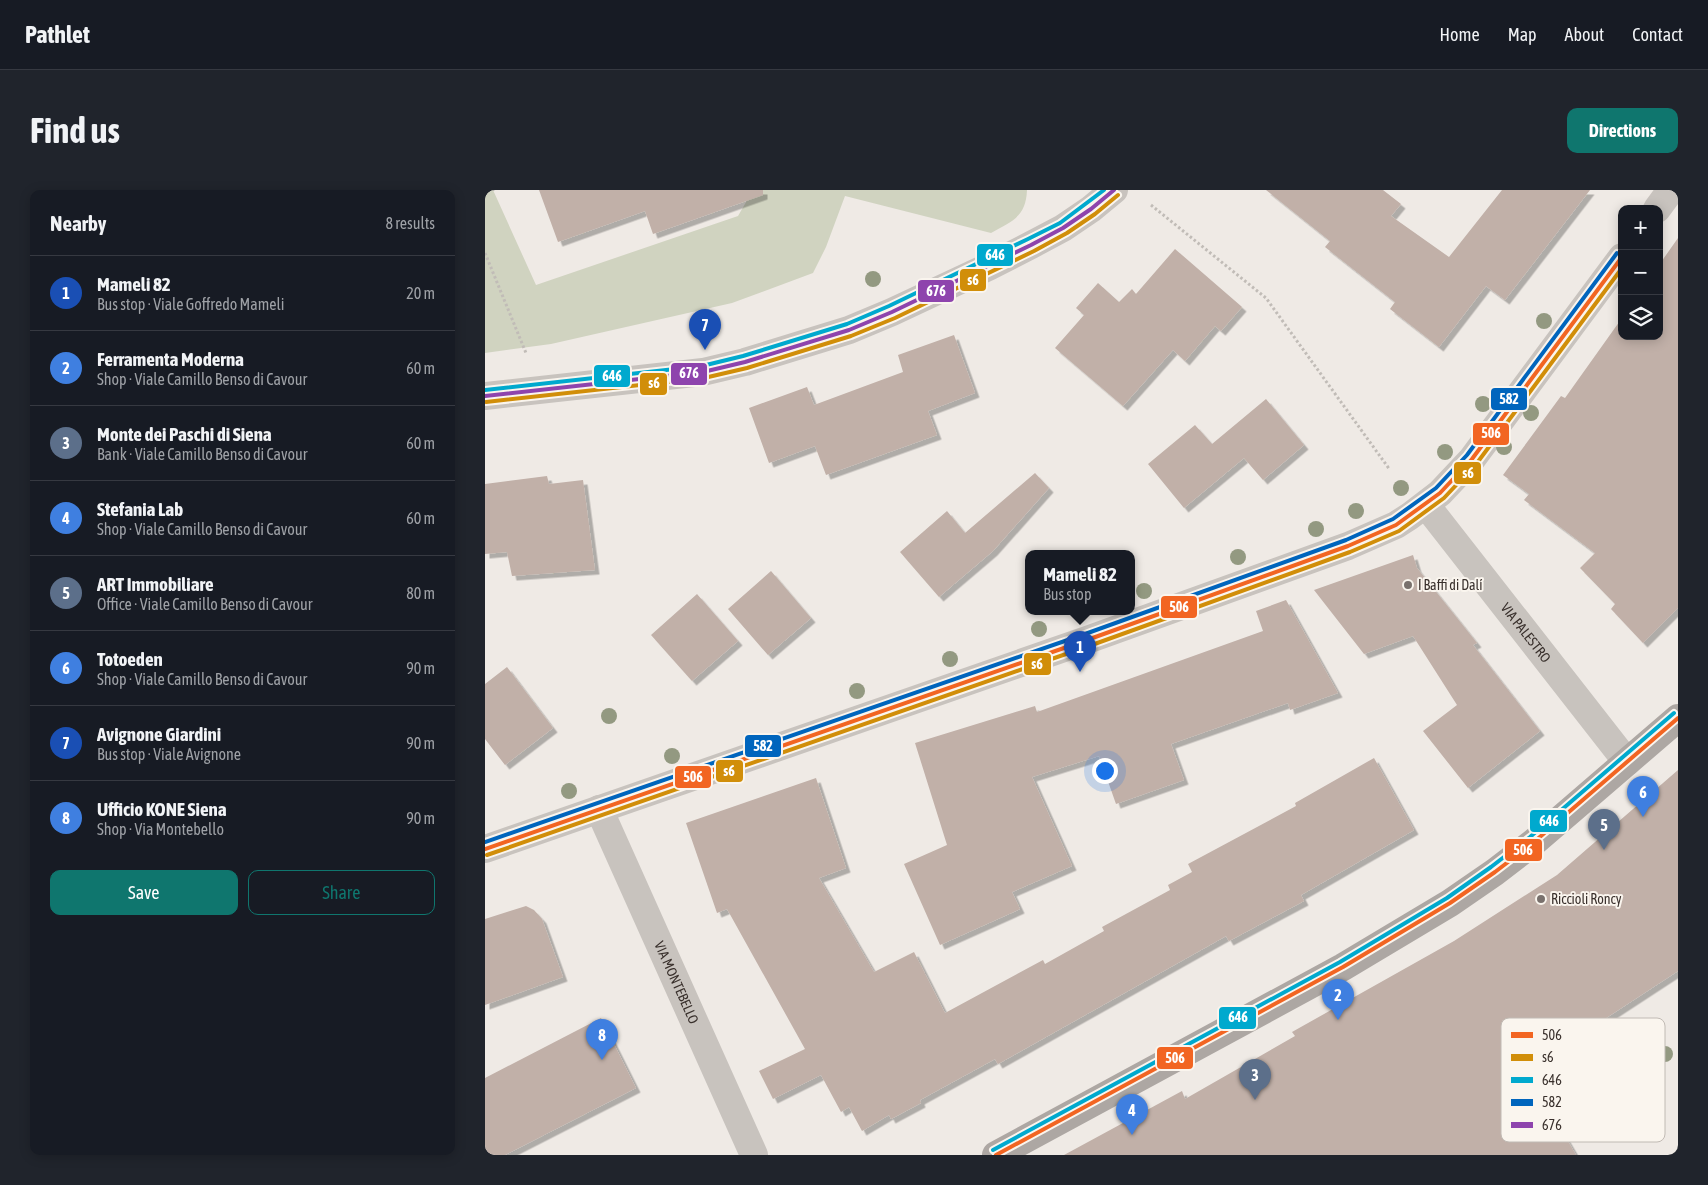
<!DOCTYPE html>
<html lang="en">
<head>
<meta charset="utf-8">
<style>
	:root { --surface:#171b24; --page:#20242c; --text:#f1f3f6; --muted:#9ea1a6; --line:#363941; --accent:#0f766e }
	body { margin:0; font-family:"Asap Condensed",sans-serif; background:var(--page); color:var(--text) }
	.controls { position:absolute; right:15px; top:15px; display:grid; overflow:hidden; border-radius:10px; box-shadow:0 2px 12px #0003 }
	.controls button { width:45px; height:45px; display:grid; place-items:center; padding:0; border:0; border-bottom:1px solid var(--line); background:var(--surface); color:var(--text); font:25px sans-serif }
	.you { position:absolute; left:619px; top:580px; width:18px; height:18px; margin:-12px; border:4px solid #fff; border-radius:50%; background:#1a73e8; box-shadow:0 0 0 8px #1a73e833 }
	.badge { display:grid; place-items:center; width:32px; height:32px; border-radius:50%; background:var(--accent); color:#fff; font-size:16px; font-weight:700 }
	.pin { position:absolute; translate:-50% -41px; filter:drop-shadow(0 1px 2px #0008) }
	.pin::after { content:''; position:absolute; top:26px; width:18px; height:15px; background:inherit; clip-path:polygon(0 0,100% 0,50% 100%) }
	.popup { position:absolute; left:540px; top:360px; width:110px; height:65px; box-sizing:border-box; display:grid; place-content:center; border-radius:10px; background:var(--surface); filter:drop-shadow(0 1px 4px #0005); font-size:16px; white-space:nowrap; color:var(--muted) }
	.popup b { font-size:19px; color:var(--text) }
	.popup::after { content:''; position:absolute; left:50%; top:100%; margin-left:-10px; border:10px solid transparent; border-top-color:var(--surface) }
	.list { margin:0; padding:0; list-style:none }
	h2 { display:flex; justify-content:space-between; align-items:center; height:65px; margin:0; padding:0 20px; font-size:21px }
	h2 small { font-size:16px; font-weight:400; color:var(--muted) }
	.list li { display:grid; grid-template-columns:32px 1fr auto; gap:15px; align-items:center; box-sizing:border-box; height:75px; padding:0 20px; border-top:1px solid var(--line) }
	.list b { display:block; font-size:19px; white-space:nowrap }
	.list p { margin:0; font-size:16px; white-space:nowrap; color:var(--muted) }
	.list em { font-size:16px; font-style:normal; color:var(--muted) }
	.actions { display:flex; gap:10px; padding:15px 20px }
	.actions a { flex:1; padding:11px 0; border:1px solid var(--accent); border-radius:10px; text-align:center; font-size:18px; color:var(--accent) }
	.actions .main { background:var(--accent); color:#fff }
	.icon { flex:none; width:28px; height:28px; fill:none; stroke:currentColor; stroke-width:2; stroke-linecap:round; stroke-linejoin:round }
	.map { position:relative; flex:none; width:1193px; height:965px; overflow:hidden; border-radius:10px }
	header { display:flex; align-items:center; gap:30px; box-sizing:border-box; height:70px; padding:0 25px; background:var(--surface); border-bottom:1px solid var(--line) }
	header strong { font-size:24px }
	nav { display:flex; gap:28px; margin-inline-start:auto; font-size:18px }
	.intro { display:flex; align-items:center; justify-content:space-between; box-sizing:border-box; height:120px; padding:0 30px }
	h1 { margin:0; font-size:35px }
	.button { padding:12px 22px; border-radius:10px; background:var(--accent); color:#fff; font-size:18px; font-weight:700 }
	main { display:flex; gap:30px; padding:0 30px }
	aside { flex:1; background:var(--surface); border-radius:10px; box-shadow:0 2px 12px #0003 }
	.map>svg:first-child { display:block }
	.green { fill:#d0d3c0 }
	.building { fill:#c1b0a8; filter:url(#shadow) }
	.lines { fill:none; stroke-linecap:round; stroke-linejoin:round }
	.path { stroke:#c1bcb7; stroke-width:3; stroke-dasharray:2.5 2.5; stroke-linecap:butt }
	.minor { stroke:#c8c3be; stroke-width:28 }
	.major { stroke:#ada7a3; stroke-width:28 }
	.bus-1-casing { stroke:#faf5ee; stroke-width:8 }
	.bus-2-casing { stroke:#faf5ee; stroke-width:8 }
	.bus-3-casing { stroke:#faf5ee; stroke-width:8 }
	.bus-4-casing { stroke:#faf5ee; stroke-width:8 }
	.bus-5-casing { stroke:#faf5ee; stroke-width:8 }
	.bus-1 { stroke:#f26522; stroke-width:4 }
	.bus-2 { stroke:#d18e09; stroke-width:4 }
	.bus-3 { stroke:#00a9ce; stroke-width:4 }
	.bus-4 { stroke:#0065bd; stroke-width:4 }
	.bus-5 { stroke:#8e44ad; stroke-width:4 }
	.tree { fill:#939981 }
	.poi-dot { fill:#79716d; stroke:#faf5ee; stroke-width:2 }
	.labels { text-anchor:middle; dominant-baseline:central; stroke-width:4; stroke-linejoin:round; paint-order:stroke }
	.poi-label { font-size:14px; fill:#39302c; stroke:#faf5ee; text-anchor:start }
	.street-label { font-size:14px; fill:#39302c; stroke:#faf5ee }
	.key { fill:#faf5ee; stroke:#c0bab4; stroke-width:1 }
	.key-label { font-size:14px; fill:#39302c }
	.line-badge { stroke:#faf5ee; stroke-width:2 }
	.badge-label { font-size:14px; text-anchor:middle; font-weight:bold; fill:#fff }
</style>
</head>
<body>
<header>
<strong>Pathlet</strong>
<nav><a>Home</a><a>Map</a><a>About</a><a>Contact</a></nav>
</header>
<div class="intro"><h1>Find us</h1><a class="button">Directions</a></div>
<main>
<aside>
<h2>Nearby<small>8 results</small></h2>
<ul class="list">
<li><span class="badge" style="background:#1a4fb4">1</span><div><b>Mameli 82</b><p>Bus stop · Viale Goffredo Mameli</p></div><em>20 m</em></li>
<li><span class="badge" style="background:#3f7fe0">2</span><div><b>Ferramenta Moderna</b><p>Shop · Viale Camillo Benso di Cavour</p></div><em>60 m</em></li>
<li><span class="badge" style="background:#5c6f8a">3</span><div><b>Monte dei Paschi di Siena</b><p>Bank · Viale Camillo Benso di Cavour</p></div><em>60 m</em></li>
<li><span class="badge" style="background:#3f7fe0">4</span><div><b>Stefania Lab</b><p>Shop · Viale Camillo Benso di Cavour</p></div><em>60 m</em></li>
<li><span class="badge" style="background:#5c6f8a">5</span><div><b>ART Immobiliare</b><p>Office · Viale Camillo Benso di Cavour</p></div><em>80 m</em></li>
<li><span class="badge" style="background:#3f7fe0">6</span><div><b>Totoeden</b><p>Shop · Viale Camillo Benso di Cavour</p></div><em>90 m</em></li>
<li><span class="badge" style="background:#1a4fb4">7</span><div><b>Avignone Giardini</b><p>Bus stop · Viale Avignone</p></div><em>90 m</em></li>
<li><span class="badge" style="background:#3f7fe0">8</span><div><b>Ufficio KONE Siena</b><p>Shop · Via Montebello</p></div><em>90 m</em></li>
</ul>
<div class="actions"><a class="main">Save</a><a>Share</a></div>
</aside>
<div class="map">
<svg width="1193" height="965" viewBox="0 0 1193 965">
	<defs>
		<filter id="shadow"><feDropShadow dx="4.5" dy="4.5" stdDeviation="0" flood-color="#0004"/></filter>
	</defs>
	<rect width="100%" height="100%" fill="#efeae5"/>
	<!-- green -->
	<path class="green" d="M0,0H8L51,95L253,26L268,0H542C541,27 527,31 506,43L360,6L341,57L328,83L247,113L66,154L0,163Z"/>
	<!-- building -->
	<path class="building" d="M54,0H278V5L168,44L160,21L73,52Z
		M781,0H898L916,14L906,26L964,67L1017,0H1105L1020,110L1001,96L954,157L905,119L910,112L840,57L845,51Z
		M1193,48V418L1158,453L1126,419L1130,414L1095,378L1110,363L1039,310L1044,304L1018,285L1076,206L1080,208L1137,128V146H1174V75Z
		M690,59L757,117L736,141L730,136L700,171L688,160L638,216L570,158L599,125L591,118L613,93L634,112L647,99L651,104Z
		M469,145L490,203L443,221L452,245L341,285L330,256L284,273L264,218L322,197L329,215L418,182L413,165Z
		M781,209L819,255L778,290L759,268L699,318L663,274L710,235L727,254Z
		M550,283L564,298L508,361L454,407L415,362L462,321L480,343Z
		M62,286L64,294L98,290L110,380L27,386L22,362L0,364V294Z
		M928,365L932,378L992,453L988,455L1055,541L983,598L938,541L972,515L928,446L879,464L829,400Z
		M286,381L326,428L283,465L243,419Z
		M212,404L253,451L207,491L166,445Z
		M801,410L853,503L805,520L803,513L686,554L699,590L631,614L614,566L547,587L587,676L527,702L535,719L455,755L419,674L462,655L430,553L550,516L552,522L778,441L771,421Z
		M22,477L68,538L20,575L0,549V494Z
		M889,568L929,640L816,705L819,711L744,751L741,746L513,874L510,869L435,910L436,913L406,929L404,925L377,941L364,917L356,922L336,885L288,909L274,881L320,859L242,719L232,723L201,633L331,588L361,678L334,688L389,782L429,762L460,823L558,770L560,774L619,741L617,737L685,700L683,695L707,682L703,674L811,616L810,613Z
		M1193,580V781L1115,832L1130,857L1056,905L1091,965H579L697,901L700,909L810,846L807,842L969,751L1072,685Z
		M41,716L49,720L57,729L78,787L0,815V729Z
		M116,828L151,898L20,965H0V888Z"/>
	<g class="lines">
		<!-- path -->
		<path class="path" d="M666,15L781,108L905,280
			M0,63L41,163"/>
		<!-- minor -->
		<g class="minor">
			<path d="M1172,19L1186,0"/>
			<path d="M0,206L218,182L260,172L364,140L407,122L505,76L546,55L578,38L606,19L629,0"/>
			<path id="s1" d="M941,315L1142,572"/>
			<path id="s2" d="M114,619L269,965"/>
			<path d="M0,659L602,450L863,356L911,335L925,326L955,303L987,269L1137,67"/>
		</g>
		<!-- major -->
		<path class="major" d="M511,965L858,777L965,713L1010,682L1049,652L1193,528"/>
		<defs>
			<path id="bus-1" d="M0,659L602,450L863,356L911,335L955,303L987,269L1137,67
				M511,965L858,777L965,713L1010,682L1049,652L1193,528"/>
			<path id="bus-2" d="M1,212L219,188L262,178L366,146L410,128L549,61L582,43L610,24L633,5
				M2,665L604,456L865,362L914,341L959,308L992,273L1137,78"/>
			<path id="bus-3" d="M0,200L217,176L258,166L362,134L404,116L543,49L575,33L619,0
				M508,960L855,772L962,708L1006,677L1045,647L1189,523"/>
			<path id="bus-4" d="M0,652L600,444L861,350L908,329L951,298L982,265L1132,63"/>
			<path id="bus-5" d="M0,206L218,182L260,172L364,140L407,122L546,55L578,38L606,19L629,0"/>
		</defs>
		<!-- bus-1 casing -->
		<use href="#bus-1" class="bus-1-casing"/>
		<!-- bus-2 casing -->
		<use href="#bus-2" class="bus-2-casing"/>
		<!-- bus-3 casing -->
		<use href="#bus-3" class="bus-3-casing"/>
		<!-- bus-4 casing -->
		<use href="#bus-4" class="bus-4-casing"/>
		<!-- bus-5 casing -->
		<use href="#bus-5" class="bus-5-casing"/>
		<!-- bus-1 -->
		<use href="#bus-1" class="bus-1"/>
		<!-- bus-2 -->
		<use href="#bus-2" class="bus-2"/>
		<!-- bus-3 -->
		<use href="#bus-3" class="bus-3"/>
		<!-- bus-4 -->
		<use href="#bus-4" class="bus-4"/>
		<!-- bus-5 -->
		<use href="#bus-5" class="bus-5"/>
	</g>
	<!-- trees -->
	<g class="tree">
		<circle cx="388" cy="89" r="8"/>
		<circle cx="1059" cy="131" r="8"/>
		<circle cx="998" cy="214" r="8"/>
		<circle cx="1046" cy="223" r="8"/>
		<circle cx="1019" cy="257" r="8"/>
		<circle cx="960" cy="262" r="8"/>
		<circle cx="916" cy="298" r="8"/>
		<circle cx="871" cy="321" r="8"/>
		<circle cx="831" cy="339" r="8"/>
		<circle cx="753" cy="367" r="8"/>
		<circle cx="659" cy="401" r="8"/>
		<circle cx="554" cy="439" r="8"/>
		<circle cx="465" cy="469" r="8"/>
		<circle cx="372" cy="501" r="8"/>
		<circle cx="124" cy="526" r="8"/>
		<circle cx="187" cy="566" r="8"/>
		<circle cx="84" cy="601" r="8"/>
		<circle cx="1180" cy="864" r="8"/>
	</g>
	<!-- markers -->
	<g class="poi-dot">
		<circle cx="923" cy="395" r="5"/>
		<circle cx="1056" cy="709" r="5"/>
	</g>
	<g class="labels">
		<!-- poi labels -->
		<g class="poi-label">
			<text x="933" y="395">I Baffi di Dalí</text>
			<text x="1066" y="709">Riccioli Roncy</text>
		</g>
		<!-- street labels -->
		<g class="street-label">
			<text stroke="none"><textPath href="#s1" startOffset="162">VIA PALESTRO</textPath></text>
			<text stroke="none"><textPath href="#s2" startOffset="190">VIA MONTEBELLO</textPath></text>
		</g>
	</g>
	<!-- legend -->
	<rect x="1016" y="828" width="164" height="124" rx="8" class="key"/>
	<rect x="1026" y="842" width="22" height="6" fill="#f26522"/>
	<rect x="1026" y="864" width="22" height="7" fill="#d18e09"/>
	<rect x="1026" y="887" width="22" height="6" fill="#00a9ce"/>
	<rect x="1026" y="909" width="22" height="7" fill="#0065bd"/>
	<rect x="1026" y="932" width="22" height="6" fill="#8e44ad"/>
	<g class="key-label">
		<text x="1057" y="850">506</text>
		<text x="1057" y="872">s6</text>
		<text x="1057" y="895">646</text>
		<text x="1057" y="917">582</text>
		<text x="1057" y="940">676</text>
	</g>
	<g class="line-badge">
		<rect x="491" y="53" width="38" height="24" rx="5" fill="#00a9ce"/>
		<rect x="474" y="78" width="28" height="24" rx="5" fill="#d18e09"/>
		<rect x="432" y="89" width="38" height="24" rx="5" fill="#8e44ad"/>
		<rect x="185" y="172" width="38" height="24" rx="5" fill="#8e44ad"/>
		<rect x="108" y="174" width="38" height="24" rx="5" fill="#00a9ce"/>
		<rect x="154" y="182" width="29" height="24" rx="5" fill="#d18e09"/>
		<rect x="1005" y="197" width="38" height="24" rx="5" fill="#0065bd"/>
		<rect x="987" y="232" width="38" height="24" rx="5" fill="#f26522"/>
		<rect x="968" y="271" width="29" height="24" rx="5" fill="#d18e09"/>
		<rect x="675" y="405" width="38" height="24" rx="5" fill="#f26522"/>
		<rect x="538" y="462" width="29" height="24" rx="5" fill="#d18e09"/>
		<rect x="259" y="544" width="38" height="24" rx="5" fill="#0065bd"/>
		<rect x="230" y="569" width="29" height="24" rx="5" fill="#d18e09"/>
		<rect x="189" y="575" width="38" height="24" rx="5" fill="#f26522"/>
		<rect x="1044" y="619" width="39" height="24" rx="5" fill="#00a9ce"/>
		<rect x="1019" y="648" width="39" height="24" rx="5" fill="#f26522"/>
		<rect x="733" y="816" width="39" height="24" rx="5" fill="#00a9ce"/>
		<rect x="671" y="856" width="38" height="24" rx="5" fill="#f26522"/>
	</g>
	<g class="badge-label">
		<text x="510" y="70">646</text>
		<text x="488" y="95">s6</text>
		<text x="451" y="106">676</text>
		<text x="204" y="188">676</text>
		<text x="127" y="191">646</text>
		<text x="169" y="198">s6</text>
		<text x="1024" y="214">582</text>
		<text x="1006" y="248">506</text>
		<text x="983" y="288">s6</text>
		<text x="694" y="422">506</text>
		<text x="552" y="479">s6</text>
		<text x="278" y="561">582</text>
		<text x="244" y="586">s6</text>
		<text x="208" y="592">506</text>
		<text x="1064" y="636">646</text>
		<text x="1038" y="665">506</text>
		<text x="753" y="832">646</text>
		<text x="690" y="873">506</text>
	</g>
</svg>
<div class="controls">
<button>+</button>
<button>−</button>
<button><svg class="icon" aria-label="layers" viewBox="0 0 24 24"><path d="M12 4l9 5-9 5-9-5zM3 14l9 5 9-5"/></svg></button>
</div>
<div class="you"></div>
<div class="pin badge" style="left:595px;top:482px;background:#1a4fb4">1</div>
<div class="popup"><b>Mameli 82</b>Bus stop</div>
<div class="pin badge" style="left:853px;top:830px;background:#3f7fe0">2</div>
<div class="pin badge" style="left:770px;top:910px;background:#5c6f8a">3</div>
<div class="pin badge" style="left:647px;top:945px;background:#3f7fe0">4</div>
<div class="pin badge" style="left:1119px;top:660px;background:#5c6f8a">5</div>
<div class="pin badge" style="left:1158px;top:627px;background:#3f7fe0">6</div>
<div class="pin badge" style="left:220px;top:160px;background:#1a4fb4">7</div>
<div class="pin badge" style="left:117px;top:870px;background:#3f7fe0">8</div>
</div>
</main>
</body>
</html>
